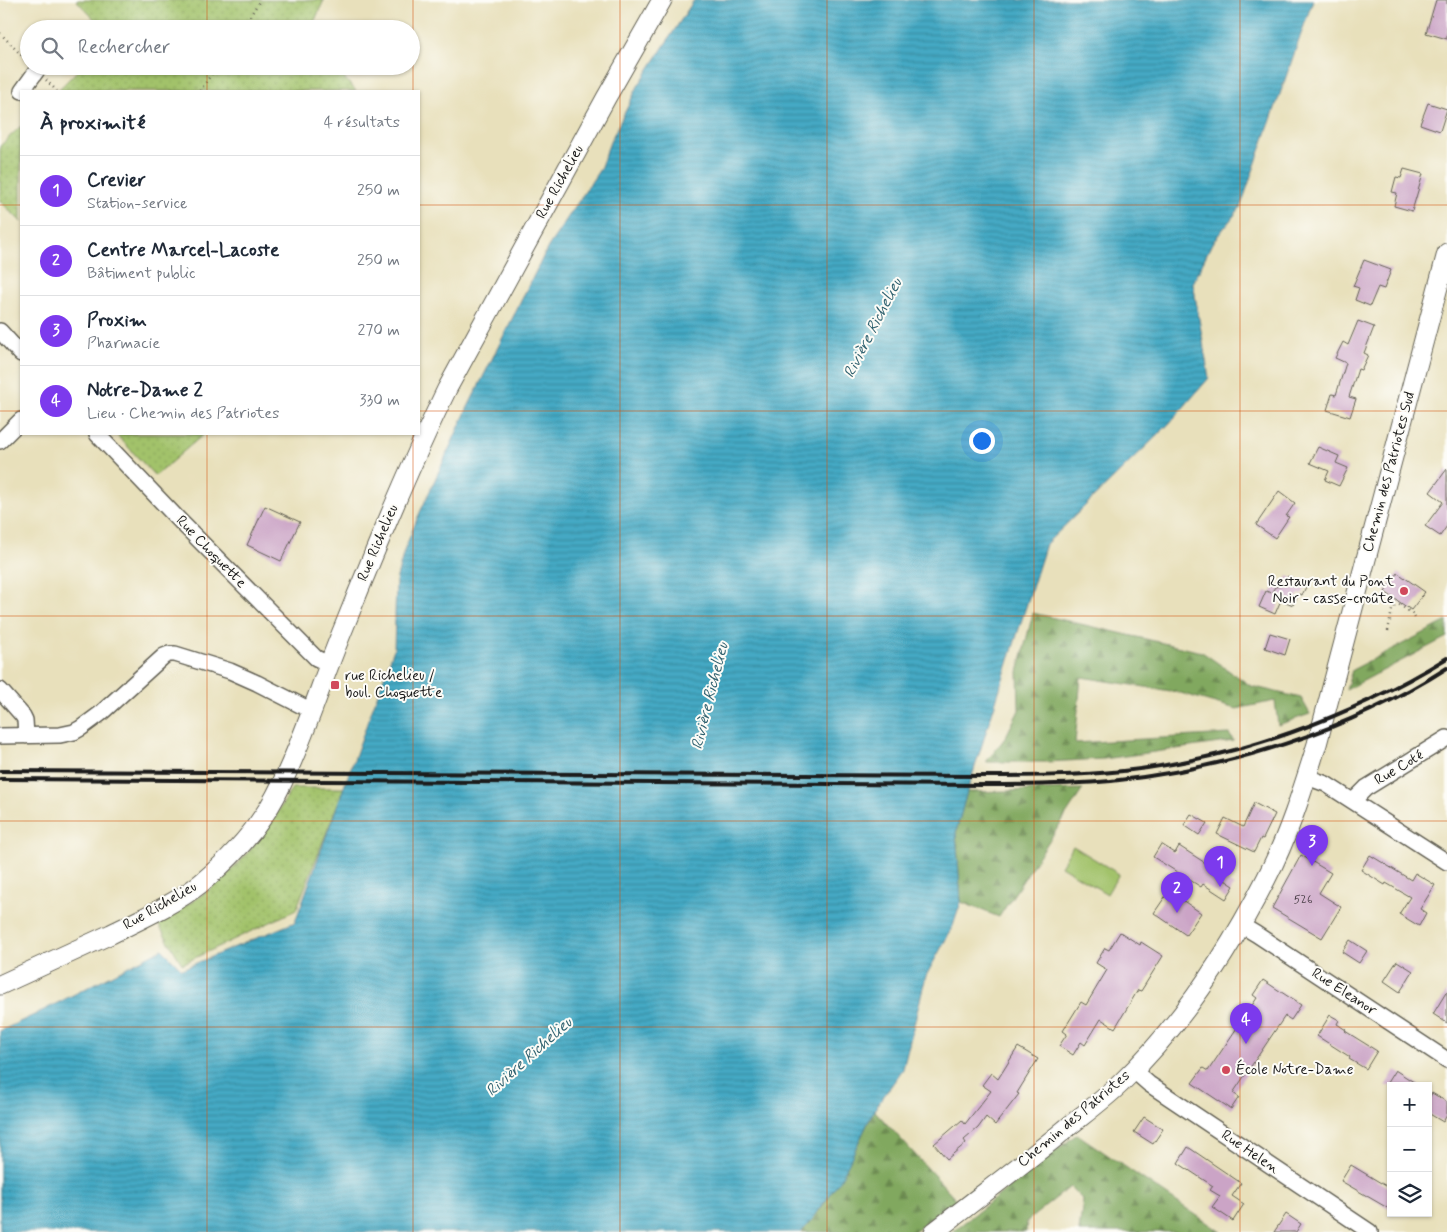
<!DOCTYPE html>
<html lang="fr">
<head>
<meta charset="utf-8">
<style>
	:root { --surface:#fff; --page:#f2f2f3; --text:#1f2937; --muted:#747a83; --line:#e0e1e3; --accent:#7c3aed }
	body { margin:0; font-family:Mynerve,sans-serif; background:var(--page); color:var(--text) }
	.controls { position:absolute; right:15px; bottom:15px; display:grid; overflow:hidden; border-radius:0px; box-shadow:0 1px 4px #0004 }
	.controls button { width:45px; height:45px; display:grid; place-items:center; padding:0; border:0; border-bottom:1px solid var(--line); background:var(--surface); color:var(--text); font:25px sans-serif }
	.you { position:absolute; left:981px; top:440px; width:18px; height:18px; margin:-12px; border:4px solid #fff; border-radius:50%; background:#1a73e8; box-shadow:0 0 0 8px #1a73e833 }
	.badge { display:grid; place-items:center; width:32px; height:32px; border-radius:50%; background:var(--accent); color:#fff; font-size:16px; font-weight:700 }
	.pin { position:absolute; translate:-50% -41px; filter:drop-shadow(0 1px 2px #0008) }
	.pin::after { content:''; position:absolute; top:26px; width:18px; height:15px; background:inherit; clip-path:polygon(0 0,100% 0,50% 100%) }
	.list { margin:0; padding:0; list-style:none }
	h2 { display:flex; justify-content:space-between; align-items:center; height:65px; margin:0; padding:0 20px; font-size:21px }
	h2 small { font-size:16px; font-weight:400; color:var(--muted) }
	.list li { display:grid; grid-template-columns:32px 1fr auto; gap:15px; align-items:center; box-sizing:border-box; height:70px; padding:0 20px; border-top:1px solid var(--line) }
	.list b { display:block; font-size:19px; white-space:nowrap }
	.list p { margin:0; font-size:16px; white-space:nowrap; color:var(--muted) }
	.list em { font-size:16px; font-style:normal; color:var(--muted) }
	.icon { flex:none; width:28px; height:28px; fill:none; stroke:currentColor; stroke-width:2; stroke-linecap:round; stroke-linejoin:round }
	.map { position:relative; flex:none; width:1447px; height:1232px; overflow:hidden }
	.search { position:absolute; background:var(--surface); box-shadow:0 1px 4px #0004; left:20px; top:20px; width:400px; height:55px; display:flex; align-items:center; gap:12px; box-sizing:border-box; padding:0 18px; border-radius:28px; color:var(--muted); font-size:19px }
	.panel { position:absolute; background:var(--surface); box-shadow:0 1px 4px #0004; left:20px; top:90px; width:400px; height:345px; border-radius:0px }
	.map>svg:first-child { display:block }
	.grass { fill:url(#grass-dots); stroke:#5f6f44 }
	.forest { fill:url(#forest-firs); stroke:#4e623e }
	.garden { fill:#a2c26b; stroke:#5f6f44 }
	.water { fill:url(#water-rules); stroke:#306270 }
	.building { fill:#cba4c6 }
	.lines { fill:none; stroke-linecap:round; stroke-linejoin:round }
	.minor-casing { stroke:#636154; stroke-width:18 }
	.major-casing { stroke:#636154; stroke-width:21 }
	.path { stroke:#636154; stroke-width:2.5; stroke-dasharray:1 4; stroke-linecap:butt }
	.minor { stroke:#fff; stroke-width:15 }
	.major { stroke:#fff; stroke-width:19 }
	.rail { stroke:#1c1c1c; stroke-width:4 }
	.grid { fill:none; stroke:#d4530e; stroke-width:1; stroke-opacity:0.55 }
	.poi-dot { fill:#d1495b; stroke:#fdfcf7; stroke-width:2 }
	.labels { text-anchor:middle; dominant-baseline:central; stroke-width:4; stroke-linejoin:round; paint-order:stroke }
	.number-label { font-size:12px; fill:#483e46 }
	.street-label { font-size:15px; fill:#1c1c1c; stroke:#fdfcf7 }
	.poi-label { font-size:15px; fill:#1c1c1c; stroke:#fdfcf7; text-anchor:start }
	.water-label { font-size:16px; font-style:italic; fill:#306270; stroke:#fdfcf7 }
</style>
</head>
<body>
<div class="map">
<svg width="1447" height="1232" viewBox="0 0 1447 1232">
	<defs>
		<pattern id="grass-dots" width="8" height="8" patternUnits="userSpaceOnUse" patternTransform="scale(1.25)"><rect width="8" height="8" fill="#a2c26b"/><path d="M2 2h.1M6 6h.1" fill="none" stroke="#8ba65c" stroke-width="1.8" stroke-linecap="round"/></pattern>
		<pattern id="forest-firs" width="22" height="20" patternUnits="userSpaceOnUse" patternTransform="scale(1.25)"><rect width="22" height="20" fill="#81a85f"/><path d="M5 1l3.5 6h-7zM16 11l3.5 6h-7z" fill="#69884e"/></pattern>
		<pattern id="water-rules" width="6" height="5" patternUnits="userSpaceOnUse" patternTransform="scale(1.25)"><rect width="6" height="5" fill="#44a9c4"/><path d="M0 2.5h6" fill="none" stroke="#38899e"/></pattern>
	</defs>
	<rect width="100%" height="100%" fill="#fdfcf7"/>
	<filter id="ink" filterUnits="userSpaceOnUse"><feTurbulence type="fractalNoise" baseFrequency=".02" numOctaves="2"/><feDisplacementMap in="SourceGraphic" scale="10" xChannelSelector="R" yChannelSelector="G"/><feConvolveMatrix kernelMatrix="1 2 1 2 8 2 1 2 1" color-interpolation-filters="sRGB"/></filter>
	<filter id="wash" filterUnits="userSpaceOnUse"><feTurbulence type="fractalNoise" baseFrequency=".0096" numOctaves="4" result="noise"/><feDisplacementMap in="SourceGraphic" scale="20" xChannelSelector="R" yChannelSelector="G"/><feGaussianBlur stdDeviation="1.12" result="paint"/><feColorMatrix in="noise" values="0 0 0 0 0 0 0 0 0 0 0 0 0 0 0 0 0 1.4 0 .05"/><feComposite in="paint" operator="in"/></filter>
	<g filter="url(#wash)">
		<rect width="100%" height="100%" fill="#e8e0bb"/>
		<!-- grass -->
		<path class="grass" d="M76,0H324L311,29H104Z
			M82,66H333L356,91H57Z
			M21,126V222L0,201V146Z
			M116,434H204L155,476Z
			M292,788H344L296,910L182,964L157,922C175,912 193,902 209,890C244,863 271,826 292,788Z"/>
		<!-- forest -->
		<path class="forest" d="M1033,613L1202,652L1251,686L1301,698L1310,714L1278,725L1275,701L1236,709L1177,692L1081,677L1075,743L1229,734L1234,741L1104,759L1046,762H986L1005,738L1019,710L1018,672Z
			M1447,621V637L1346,690L1352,670Z
			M1083,789L999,917L961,902L956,832L967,792Z
			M874,1110L956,1199L913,1232H801C834,1198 854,1152 874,1110Z
			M1077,1134L1221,1232H1079L1083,1200L1070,1187L1027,1221L1026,1232H952Z"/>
		<!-- garden -->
		<path class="garden" d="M1073,846L1119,874L1107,894L1061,866Z"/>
		<!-- water -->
		<path class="water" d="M694,0H1313L1240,208L1212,243L1193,283L1209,378L1168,425L1046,544L967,792L956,832L961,902L953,926L926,976L903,1069L874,1110L841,1179L809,1224L801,1232H0V1031L34,1015L162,949L182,969L295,922L394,649L396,581L404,551L417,519L468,407L548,247L600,169L610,142L638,86Z"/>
		<g id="blocks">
			<!-- building -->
			<path class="building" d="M1436,0H1447V39L1426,33Z
				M1428,103L1447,109L1440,131L1420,124Z
				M1404,169L1423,174L1412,211L1394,206L1397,193L1392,192L1396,177L1401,178Z
				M1364,260L1391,270L1384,289L1378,287L1370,306L1355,300L1359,288L1353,286Z
				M1358,321L1374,327L1364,353L1368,355L1361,370L1358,369L1349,397L1356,399L1350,417L1327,410L1332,394L1336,395L1346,363L1335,358L1343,342L1348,345Z
				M1318,447L1339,456L1336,463L1348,468L1339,486L1325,480L1329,471L1310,463Z
				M1447,469V526L1440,536L1425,526L1443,502L1430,492Z
				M1279,491L1295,503L1286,516L1289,517L1275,538L1256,525Z
				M265,506L300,522L281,561L247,545Z
				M1398,573L1425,592L1411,610L1385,592Z
				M1288,576L1307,585L1302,595L1299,594L1293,605L1281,600L1275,614L1259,607L1266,591L1271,593L1275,587L1284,585Z
				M1270,633L1290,639L1285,655L1265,648Z
				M1254,803L1275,814L1263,839L1261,838L1254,852L1217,834L1225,818L1243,827Z
				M1191,814L1207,823L1199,835L1184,825Z
				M1161,844L1175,853L1179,846L1213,868L1211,871L1234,886L1226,899L1203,884L1201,887L1153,857Z
				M1301,855L1331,873L1319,893L1341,907L1322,938L1272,908Z
				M1370,855L1411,880L1415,873L1435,885L1420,909L1426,913L1419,926L1399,914L1410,897L1386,883L1385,885L1361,870Z
				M1169,891L1201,913L1186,935L1154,913Z
				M1120,932L1140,945L1141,942L1163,956L1141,991L1138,990L1115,1028L1101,1019L1085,1045L1081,1042L1073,1055L1059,1046L1067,1034L1063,1031L1081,1002L1086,1005L1107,970L1096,963L1105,948L1109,950Z
				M1350,940L1367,951L1359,963L1342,952Z
				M1397,961L1413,971L1400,992L1384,981Z
				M1263,980L1301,1005L1291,1020L1285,1016L1233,1093L1239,1097L1231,1109L1192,1083L1203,1068L1208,1071L1257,998L1253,995Z
				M1447,991V1023L1433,1014Z
				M1330,1015L1339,1020L1337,1024L1346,1030L1345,1031L1377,1051L1366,1069L1349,1059L1350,1057L1317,1036Z
				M1018,1047L1038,1059L1017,1093L1019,1094L995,1125L986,1117L978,1128L964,1140L966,1143L947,1159L934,1144L962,1120L965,1124L991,1091L982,1085L991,1073L998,1079Z
				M1395,1070L1420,1086H1385Z
				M1432,1093L1447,1102V1115L1443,1122L1428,1113V1100Z
				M1144,1117L1163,1129L1153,1144L1134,1132Z
				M1188,1147L1241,1183L1232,1196L1244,1204L1233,1221L1212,1207L1220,1196L1210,1190L1213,1186L1178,1163Z
				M1351,1165L1391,1189V1210L1341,1181Z
				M1286,1214L1301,1224L1296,1232H1274Z"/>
		</g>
	</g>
	<g filter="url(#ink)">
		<use href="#blocks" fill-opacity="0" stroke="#636154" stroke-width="1"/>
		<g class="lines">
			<defs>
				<path id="minor" d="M22,91L40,66
					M0,331L21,354
					M97,434L181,522L316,658L329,664
					M0,441L21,420
					M0,690L23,716L25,720L26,736
					M0,736L60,735L74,732L81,728L100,714L164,656L169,654H175L230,671L257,683L312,711
					M1307,777L1326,784L1447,862
					M1353,801L1366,788L1447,738
					M1241,925L1256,934L1447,1060
					M1133,1070L1149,1084L1370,1232"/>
				<path id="major" d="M0,985C37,968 74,951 111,934C141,919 173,905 200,884C224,864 247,841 264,815C274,801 281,786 288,770C309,724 324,675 344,627C376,547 409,467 447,389L606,98L662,0
					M934,1232C975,1200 1016,1169 1056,1137C1077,1119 1100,1103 1120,1084C1181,1026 1228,953 1266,879C1288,837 1303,789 1317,744L1447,253"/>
			</defs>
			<!-- minor casing -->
			<use href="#minor" class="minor-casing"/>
			<!-- major casing -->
			<use href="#major" class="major-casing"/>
			<!-- path -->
			<path class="path" d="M242,29L260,0
				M0,33L27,61
				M46,80L57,91
				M200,91L217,66
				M1398,601L1397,603L1413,614L1415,618
				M1388,631L1392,610L1397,603"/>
			<!-- minor -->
			<use href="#minor" class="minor"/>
			<!-- major -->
			<use href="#major" class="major"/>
			<!-- rail -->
			<path class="rail" d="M0,771L982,776C1029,776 1076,776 1123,771C1237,759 1349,718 1447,658
				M0,779L982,785C1025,785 1068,785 1111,781C1227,769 1349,731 1447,668"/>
		</g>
	</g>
	<!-- grid -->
	<path class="grid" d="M207,0V29M413,0V91M620,0V1232M827,0V1232M1034,0V1232M1240,0V1232M207,66V91M0,205H21M419,205H1447M0,411H21M419,411H1447M207,434V1232M413,434V1232M0,616H1447M0,821H1447M0,1027H1447"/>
	<!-- markers -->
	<g class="poi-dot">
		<circle cx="1404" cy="591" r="5"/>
		<rect x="330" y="680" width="10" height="10" rx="2.5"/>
		<circle cx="1226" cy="1070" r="5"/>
	</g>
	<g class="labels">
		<!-- number labels -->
		<g class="number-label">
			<text x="1303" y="900">526</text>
		</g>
		<!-- street labels -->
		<g class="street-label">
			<text transform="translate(560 182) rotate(-61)">Rue Richelieu</text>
			<text transform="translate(1389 472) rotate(-75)">Chemin des Patriotes Sud</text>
			<text transform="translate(378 543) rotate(-67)">Rue Richelieu</text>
			<text transform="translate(211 552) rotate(46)">Rue Choquette</text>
			<text transform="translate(1399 768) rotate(-31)">Rue Coté</text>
			<text transform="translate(160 906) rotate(-30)">Rue Richelieu</text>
			<text transform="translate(1344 992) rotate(33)">Rue Eleanor</text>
			<text transform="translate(1074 1119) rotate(-40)">Chemin des Patriotes</text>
			<text transform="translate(1250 1152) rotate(34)">Rue Helen</text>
		</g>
		<!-- poi labels -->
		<g class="poi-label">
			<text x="1394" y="582" text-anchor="end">Restaurant du Pont<tspan x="1394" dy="17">Noir - casse-croûte</tspan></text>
			<text x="345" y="676">rue Richelieu /<tspan x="345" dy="17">boul. Choquette</tspan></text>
			<text x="1236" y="1070">École Notre-Dame</text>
		</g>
		<!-- water labels -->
		<g class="water-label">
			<text transform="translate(873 328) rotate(-63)">Rivière Richelieu</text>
			<text transform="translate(710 696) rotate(-76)">Rivière Richelieu</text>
			<text transform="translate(529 1057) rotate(-42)">Rivière Richelieu</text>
		</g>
	</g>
</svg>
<div class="controls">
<button>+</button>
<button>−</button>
<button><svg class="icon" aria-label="layers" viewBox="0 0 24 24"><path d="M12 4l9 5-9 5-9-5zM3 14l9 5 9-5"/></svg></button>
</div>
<div class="you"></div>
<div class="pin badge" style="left:1220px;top:887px">1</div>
<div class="pin badge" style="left:1177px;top:913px">2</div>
<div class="pin badge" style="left:1312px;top:866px">3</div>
<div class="pin badge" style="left:1246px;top:1044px">4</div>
<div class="search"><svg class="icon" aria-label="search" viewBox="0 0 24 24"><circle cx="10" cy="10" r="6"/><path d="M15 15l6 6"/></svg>Rechercher</div>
<section class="panel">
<h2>À proximité<small>4 résultats</small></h2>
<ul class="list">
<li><span class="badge">1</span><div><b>Crevier</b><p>Station-service</p></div><em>250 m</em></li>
<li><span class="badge">2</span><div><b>Centre Marcel-Lacoste</b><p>Bâtiment public</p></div><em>250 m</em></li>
<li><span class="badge">3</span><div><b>Proxim</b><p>Pharmacie</p></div><em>270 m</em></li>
<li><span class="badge">4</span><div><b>Notre-Dame 2</b><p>Lieu · Chemin des Patriotes</p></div><em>330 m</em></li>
</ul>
</section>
</div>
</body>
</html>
